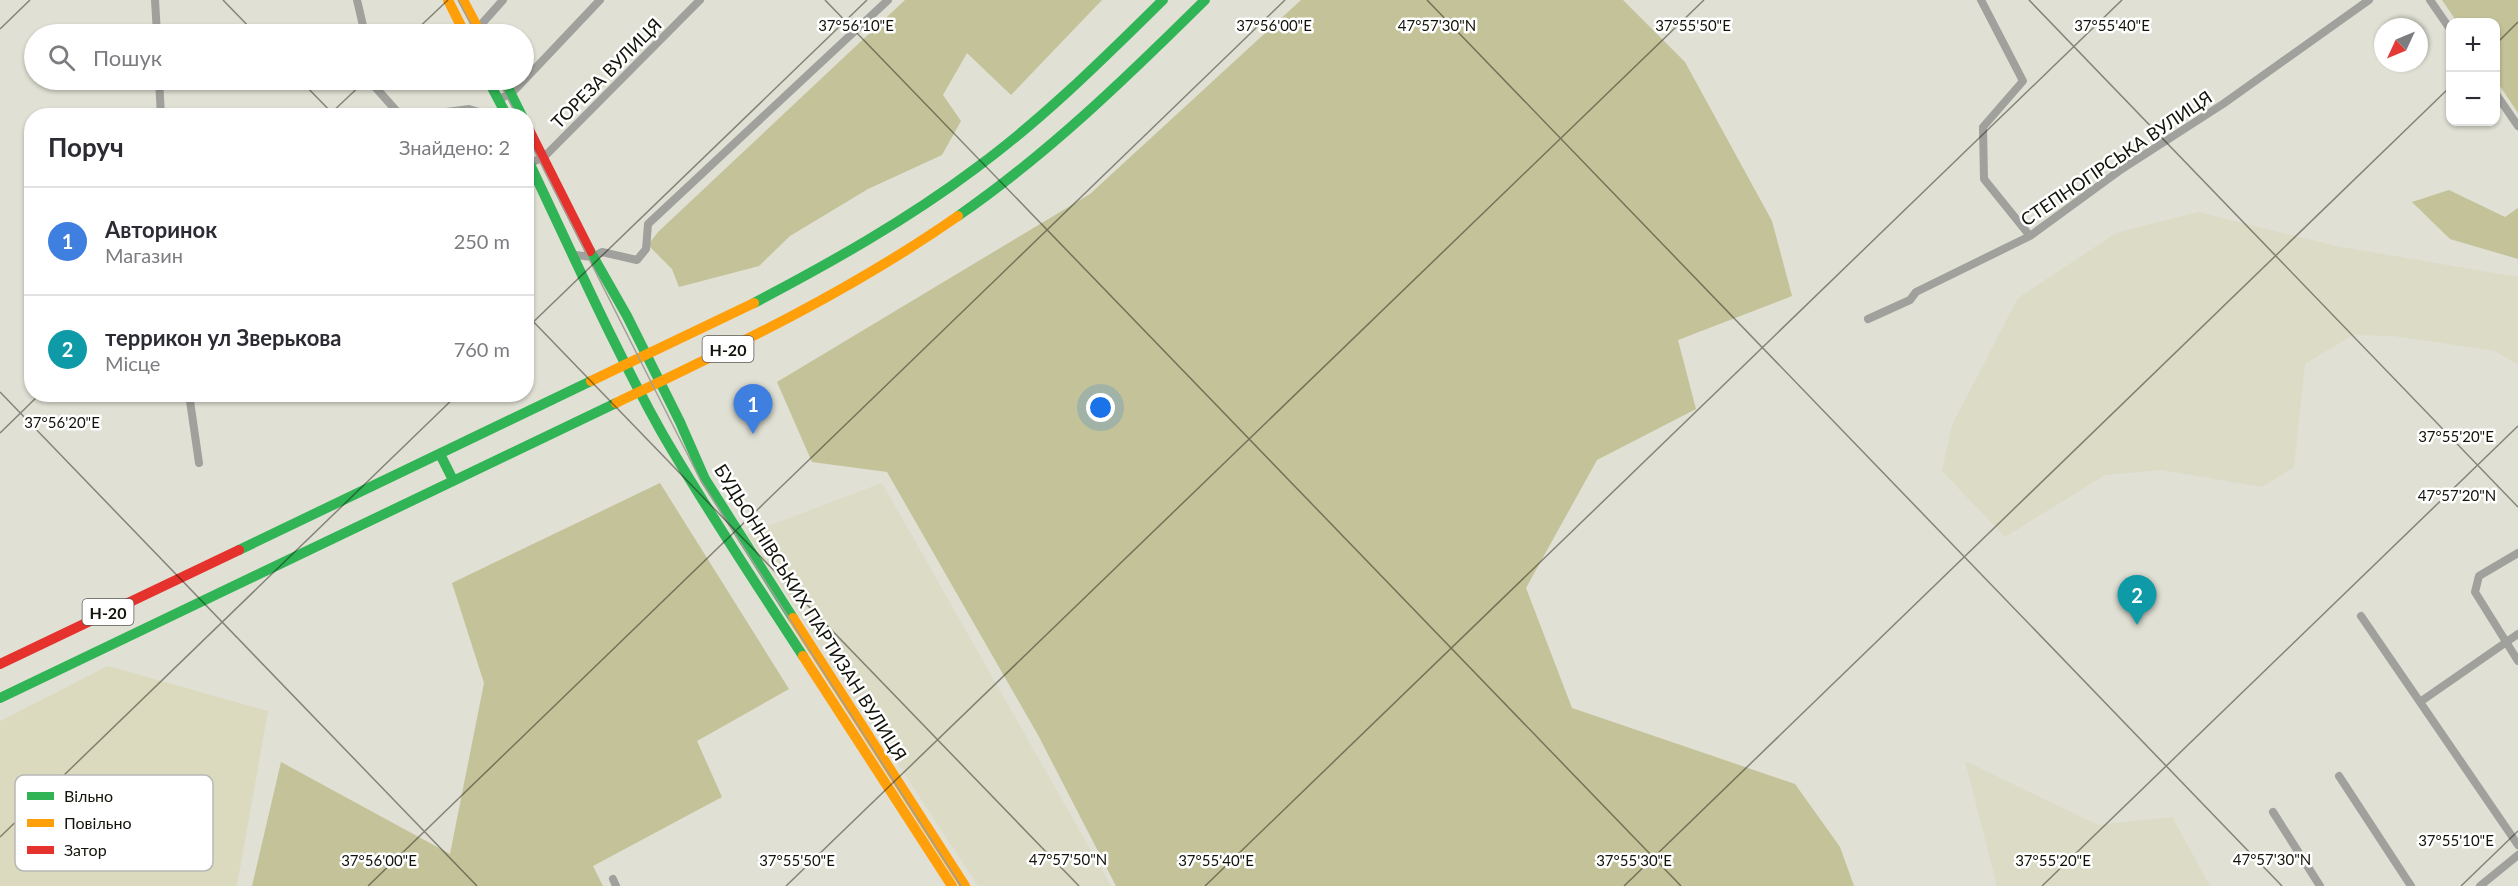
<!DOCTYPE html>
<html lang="uk">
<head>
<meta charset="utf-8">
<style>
	:root { --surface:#fff; --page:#f2f2f3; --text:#2b2b33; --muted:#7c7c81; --line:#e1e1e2; --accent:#5b5b51 }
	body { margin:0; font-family:Lato,sans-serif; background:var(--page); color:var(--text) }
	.controls { position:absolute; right:18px; top:18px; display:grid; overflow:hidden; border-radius:12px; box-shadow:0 2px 4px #0004 }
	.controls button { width:54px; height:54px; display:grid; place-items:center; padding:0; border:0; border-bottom:2px solid var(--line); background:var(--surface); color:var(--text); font:30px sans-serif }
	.compass { position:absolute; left:2374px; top:18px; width:54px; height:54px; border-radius:50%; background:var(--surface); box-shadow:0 2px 4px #0004; rotate:226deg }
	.you { position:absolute; left:1101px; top:408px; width:21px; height:21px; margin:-15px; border:4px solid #fff; border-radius:50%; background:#1a73e8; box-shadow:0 0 0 9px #1a73e833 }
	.badge { display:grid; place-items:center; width:39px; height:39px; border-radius:50%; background:var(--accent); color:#fff; font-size:20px; font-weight:700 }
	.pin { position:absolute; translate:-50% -50px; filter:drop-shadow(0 2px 3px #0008) }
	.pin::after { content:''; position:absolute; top:32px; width:21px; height:18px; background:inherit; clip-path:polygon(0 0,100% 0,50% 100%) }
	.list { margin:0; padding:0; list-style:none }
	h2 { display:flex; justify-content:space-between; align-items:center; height:78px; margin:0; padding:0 24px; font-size:26px }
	h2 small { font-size:20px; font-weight:400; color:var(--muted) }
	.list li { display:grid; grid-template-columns:39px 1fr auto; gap:18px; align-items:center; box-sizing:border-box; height:108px; padding:0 24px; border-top:2px solid var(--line) }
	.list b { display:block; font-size:22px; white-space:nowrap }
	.list p { margin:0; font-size:20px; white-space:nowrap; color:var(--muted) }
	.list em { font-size:20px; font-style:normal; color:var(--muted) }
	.icon { flex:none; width:33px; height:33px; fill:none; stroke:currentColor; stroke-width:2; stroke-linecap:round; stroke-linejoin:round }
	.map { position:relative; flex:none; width:2518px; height:886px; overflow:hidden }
	.search { position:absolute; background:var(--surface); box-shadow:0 2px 4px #0004; left:24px; top:24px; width:510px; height:66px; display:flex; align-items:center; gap:15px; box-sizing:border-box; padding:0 21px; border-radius:33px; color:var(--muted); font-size:22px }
	.panel { position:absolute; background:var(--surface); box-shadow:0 2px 4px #0004; left:24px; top:108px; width:510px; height:294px; border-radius:24px }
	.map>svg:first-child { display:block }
	.built { fill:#dbdbc6 }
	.green { fill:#dbdabe }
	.forest { fill:#c3c298 }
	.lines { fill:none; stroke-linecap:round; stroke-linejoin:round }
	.street { stroke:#a0a09c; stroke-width:8 }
	.fast { stroke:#30b455; stroke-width:10 }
	.slow { stroke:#ff9f0a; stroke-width:10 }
	.jam { stroke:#e5322d; stroke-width:10 }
	.tram { stroke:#a0a099; stroke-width:1.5 }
	.ticks { fill:none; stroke:#13130b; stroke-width:1.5; stroke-opacity:0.45 }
	.labels { text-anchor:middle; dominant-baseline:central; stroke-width:5; stroke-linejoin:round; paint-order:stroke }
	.shield { fill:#fff; stroke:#5a5a54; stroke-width:1.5 }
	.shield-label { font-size:16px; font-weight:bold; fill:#13130b }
	.street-label { font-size:18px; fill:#13130b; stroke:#fff }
	.key { fill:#fff; stroke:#b8b8b6; stroke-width:1.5 }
	.key-label { font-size:16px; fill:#13130b }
	.ticks-label { font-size:15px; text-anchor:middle; fill:#13130b; stroke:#fff; stroke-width:5; stroke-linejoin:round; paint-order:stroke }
</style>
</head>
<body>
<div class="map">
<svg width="2518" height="886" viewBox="0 0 2518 886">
	<rect width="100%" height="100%" fill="#e0e0d4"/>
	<!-- built -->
	<path class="built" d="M2198,212L2336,246L2518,277V365L2495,351L2394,336L2353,335L2305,364L2294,467L2262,487L2161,470L2105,475L2005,537L1942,471L1952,425L2018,298L2116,233Z
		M882,483L1111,886H978L747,534Z
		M1965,761L2098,825L2172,817L2210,886H1997Z"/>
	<!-- green -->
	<path class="green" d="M108,666L268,711L237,886H0V721Z"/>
	<!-- forest -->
	<path class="forest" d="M905,0H1102L1011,95L967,53L943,95L961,121L942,155L868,189L790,236L759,266L679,287L672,269L648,245L658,232Z
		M1301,0H1623L1685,62L1772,221L1792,296L1678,340L1696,409L1597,460L1526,588L1572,708L1795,784L1840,847L1854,886H1116L1038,735L887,472L812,462L777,382L1090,194Z
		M2442,0H2518V113L2496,80V22H2457Z
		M2449,190L2505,217L2518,208V259L2450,239L2412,202Z
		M660,483L789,689L697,741L722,797L593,866L603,886H252L281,762L450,854L484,683L452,583Z"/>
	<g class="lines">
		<!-- street -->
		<path class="street" d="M155,0L157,34
			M357,0L365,34
			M1981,0L2023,81L1983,127L1984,179L2030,236
			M2430,0L2450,29
			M464,33L478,28L503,0
			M159,80L161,116
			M375,80L376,88L401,116
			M2496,94L2518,126
			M498,99L511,94L600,0
			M417,116L469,109L493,116
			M530,163L544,157L700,0
			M575,255L593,257L602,252L637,260L646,249L648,224L888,0
			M1868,319L1910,300L1916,292L2030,236L2119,171L2223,104L2369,0
			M189,394L199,463
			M2518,553L2479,576L2475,592L2518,661
			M2361,616L2518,845
			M2420,702L2518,634
			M2339,776L2411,886
			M2273,812L2320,886
			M613,879L616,886
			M2480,886L2518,855"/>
		<!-- fast -->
		<path class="fast" d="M488,80L507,116
			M504,80L522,116
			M526,156C570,248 612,344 662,433C706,509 755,582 803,656
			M958,216C1049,153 1127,77 1205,0
			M590,251L627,316L680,422L705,479L793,618
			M754,303C830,263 907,220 976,168C1044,118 1103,59 1163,0
			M440,454L453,480
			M239,550L591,381
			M0,698L616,403"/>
		<!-- slow -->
		<path class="slow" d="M448,0L465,34
			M463,0L481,34
			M591,381L754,303
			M616,403C735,346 849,292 958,216
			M793,618L965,886
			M803,656L952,886"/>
		<!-- jam -->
		<path class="jam" d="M526,124L590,251
			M0,664L239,550"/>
		<!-- tram -->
		<path class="tram" d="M458,0L476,34
			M498,80L517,116
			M526,134L701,481L961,886"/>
	</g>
	<!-- ticks -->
	<path class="ticks" d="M223,0L256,34M825,0L1681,886M1427,0L2282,886M2029,0L2518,507M0,29L30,0M412,34L448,0M2496,44L2518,22M300,80L335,116M328,116L366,80M526,314L1079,886M526,329L867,0M0,392L477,886M0,433L40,394M0,837L458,394M368,886L1285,0M786,886L1704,0M1205,886L2122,0M1624,886L2450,87M2042,886L2518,426M2461,886L2518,831"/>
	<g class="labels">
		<!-- shield labels -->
		<g class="shield">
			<rect x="702.5" y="336" width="51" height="26" rx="4.5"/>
			<rect x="82.5" y="599" width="51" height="26" rx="4.5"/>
		</g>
		<g class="shield-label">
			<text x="728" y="349">Н-20</text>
			<text x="108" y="612">Н-20</text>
		</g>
		<!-- street labels -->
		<g class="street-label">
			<text transform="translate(606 73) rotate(-45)">ТОРЕЗА ВУЛИЦЯ</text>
			<text transform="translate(2116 158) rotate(-34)">СТЕПНОГІРСЬКА ВУЛИЦЯ</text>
			<text transform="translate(811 612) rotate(58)">БУДЬОННІВСЬКИХ ПАРТИЗАН ВУЛИЦЯ</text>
		</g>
	</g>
	<!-- legend -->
	<rect x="15" y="775" width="198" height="96" rx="9" class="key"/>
	<rect x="27" y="792" width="27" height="8" fill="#30b455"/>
	<rect x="27" y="819" width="27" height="8" fill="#ff9f0a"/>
	<rect x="27" y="846" width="27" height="8" fill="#e5322d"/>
	<g class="key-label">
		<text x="64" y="802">Вільно</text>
		<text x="64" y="829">Повільно</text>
		<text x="64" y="856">Затор</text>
	</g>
	<g class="ticks-label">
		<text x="856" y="31">37°56'10"E</text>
		<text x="1274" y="31">37°56'00"E</text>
		<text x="1693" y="31">37°55'50"E</text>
		<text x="2112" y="31">37°55'40"E</text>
		<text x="1437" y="31">47°57'30"N</text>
		<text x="62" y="428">37°56'20"E</text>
		<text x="2456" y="442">37°55'20"E</text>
		<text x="2457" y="501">47°57'20"N</text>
		<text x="2456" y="846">37°55'10"E</text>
		<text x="1068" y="865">47°57'50"N</text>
		<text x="2272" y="865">47°57'30"N</text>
		<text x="379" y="866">37°56'00"E</text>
		<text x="797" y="866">37°55'50"E</text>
		<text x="1216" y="866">37°55'40"E</text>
		<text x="1634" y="866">37°55'30"E</text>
		<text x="2053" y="866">37°55'20"E</text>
	</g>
</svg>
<div class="controls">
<button>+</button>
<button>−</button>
</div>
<svg class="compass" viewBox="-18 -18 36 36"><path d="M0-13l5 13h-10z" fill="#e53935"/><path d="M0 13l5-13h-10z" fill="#7c7c81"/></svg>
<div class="you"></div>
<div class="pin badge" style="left:753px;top:434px;background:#3f7fe0">1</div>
<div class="pin badge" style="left:2137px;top:625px;background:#0f9aa8">2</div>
<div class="search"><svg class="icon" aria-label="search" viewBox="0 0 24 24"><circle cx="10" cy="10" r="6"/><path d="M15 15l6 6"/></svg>Пошук</div>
<section class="panel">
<h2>Поруч<small>Знайдено: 2</small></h2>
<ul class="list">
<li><span class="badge" style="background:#3f7fe0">1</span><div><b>Авторинок</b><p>Магазин</p></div><em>250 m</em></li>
<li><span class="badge" style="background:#0f9aa8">2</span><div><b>террикон ул Зверькова</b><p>Місце</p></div><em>760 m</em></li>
</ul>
</section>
</div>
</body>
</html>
